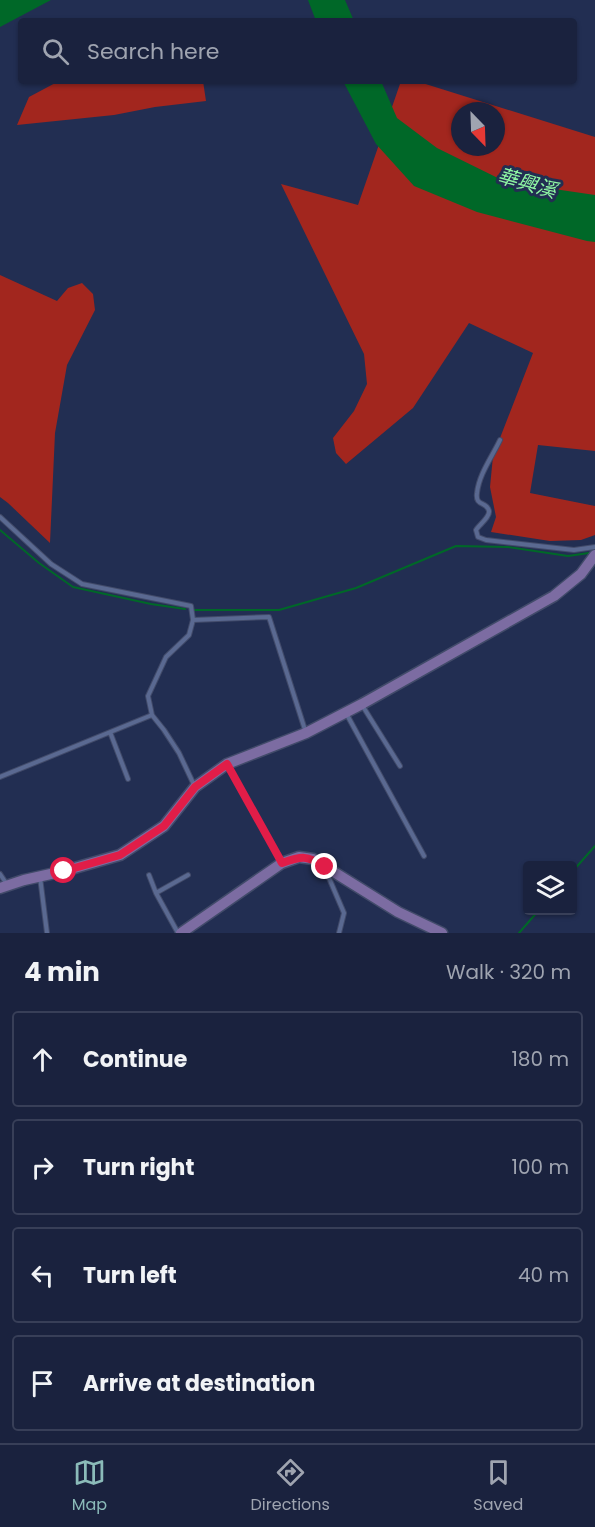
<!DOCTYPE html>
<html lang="en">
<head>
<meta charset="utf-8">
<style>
	:root { --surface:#1a223e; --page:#232a45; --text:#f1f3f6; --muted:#9fa4b0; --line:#383f58; --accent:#8bbbb9 }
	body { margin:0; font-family:Poppins,"Noto Sans TC",sans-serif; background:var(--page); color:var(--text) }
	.controls { position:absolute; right:18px; bottom:18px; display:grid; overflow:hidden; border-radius:6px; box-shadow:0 2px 4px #0004 }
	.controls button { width:54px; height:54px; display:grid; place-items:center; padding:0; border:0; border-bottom:2px solid var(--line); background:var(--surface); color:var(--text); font:30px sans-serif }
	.compass { position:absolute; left:451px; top:102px; width:54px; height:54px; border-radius:50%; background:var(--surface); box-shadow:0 2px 4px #0004; rotate:157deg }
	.stop { position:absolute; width:18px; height:18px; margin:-14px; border:4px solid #e11d48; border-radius:50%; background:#fff }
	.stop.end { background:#e11d48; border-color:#fff; box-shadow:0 2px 6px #0008 }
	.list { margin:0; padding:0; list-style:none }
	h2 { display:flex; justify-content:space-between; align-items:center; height:78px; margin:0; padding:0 24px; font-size:26px }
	h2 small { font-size:20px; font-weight:400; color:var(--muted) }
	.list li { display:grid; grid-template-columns:39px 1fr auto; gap:18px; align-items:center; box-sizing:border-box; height:96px; margin:0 12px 12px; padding:0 12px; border:2px solid var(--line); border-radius:6px }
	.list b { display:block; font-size:22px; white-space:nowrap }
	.list em { font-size:20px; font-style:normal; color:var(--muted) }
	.icon { flex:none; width:33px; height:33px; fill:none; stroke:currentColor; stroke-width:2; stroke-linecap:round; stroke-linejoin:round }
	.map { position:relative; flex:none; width:595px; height:933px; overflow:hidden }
	.search { position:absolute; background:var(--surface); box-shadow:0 2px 4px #0004; left:18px; right:18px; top:18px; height:66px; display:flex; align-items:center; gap:15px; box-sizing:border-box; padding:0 21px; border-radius:6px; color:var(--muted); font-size:22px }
	.sheet { height:510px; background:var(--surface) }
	nav { display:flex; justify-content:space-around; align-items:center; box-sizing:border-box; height:84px; border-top:2px solid var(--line); background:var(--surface); font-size:16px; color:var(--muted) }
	nav a { display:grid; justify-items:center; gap:3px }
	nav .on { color:var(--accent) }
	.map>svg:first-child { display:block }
	.forest { fill:#a2261e; fill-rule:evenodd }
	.water { fill:#006828 }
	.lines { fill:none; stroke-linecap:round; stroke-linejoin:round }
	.stream { stroke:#006828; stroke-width:2 }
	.lane-casing { stroke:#424b6a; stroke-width:6 }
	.secondary-casing { stroke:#424b6a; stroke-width:13 }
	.lane { stroke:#5a6991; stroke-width:4 }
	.secondary { stroke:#7c6ca2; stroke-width:10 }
	.route { stroke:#e11d48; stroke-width:8 }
	.labels { text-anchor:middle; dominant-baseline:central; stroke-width:6; stroke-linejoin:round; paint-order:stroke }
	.water-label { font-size:20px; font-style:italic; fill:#90f9a4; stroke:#222e52 }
</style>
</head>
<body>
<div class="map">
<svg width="595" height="933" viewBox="0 0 595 933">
	<rect width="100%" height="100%" fill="#222e52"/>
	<!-- forest -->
	<path class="forest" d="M59,81H203L206,101L155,107L114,115L17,125L29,97Z
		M401,81H416L595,137V451L538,445L530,493L595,506V535L581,540L550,541L491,532L496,517L490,487L493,456L533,353L469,323L413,408L346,464L336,453L333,438L354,411L367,384L364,354L281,184L358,205ZM460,111H496V147H460Z
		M0,275L57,301L68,288L82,283L93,294L95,310L67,365L55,433L50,543L8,503L0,497Z"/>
	<!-- water -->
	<path class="water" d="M0,0H51L0,27Z
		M308,0H345L354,21H316Z
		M343,81H381L397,118L437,148L506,182L595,195V242L587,241L477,212L414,186L376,144Z"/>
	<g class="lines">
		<!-- stream -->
		<path class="stream" d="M0,530L39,563L73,587L151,604L185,609
			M194,610H279L356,588L456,546L508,547L568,556L589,553
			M572,872L595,846
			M519,933L539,910"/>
		<defs>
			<path id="lane" d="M500,440C492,457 479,474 477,493C475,507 487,501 489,511C490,517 479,525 476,530L478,537L486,540L574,550L595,547
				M0,517L51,564L82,584L191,606L193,620
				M362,705L400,766
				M346,713L424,856
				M110,732L128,779
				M227,765L282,863
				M0,777L152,715
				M195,787L179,753L164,730L152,715L148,696L166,657L189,635L193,620L269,617L306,733
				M326,871L344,913L339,933
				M0,874L6,883
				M149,875L156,893L178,933
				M40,877L47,933
				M156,893L188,875"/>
			<path id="secondary" d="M0,888L24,880L64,871L120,855L164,826L195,787L227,764L306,733L362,704L554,596L581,574L595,555
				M181,933L282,863L299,857L313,859L398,912L442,933"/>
		</defs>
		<!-- lane casing -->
		<use href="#lane" class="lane-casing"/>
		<!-- secondary casing -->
		<use href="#secondary" class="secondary-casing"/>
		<!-- lane -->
		<use href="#lane" class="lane"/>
		<!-- secondary -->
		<use href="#secondary" class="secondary"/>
	</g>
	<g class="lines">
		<!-- route -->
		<path class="route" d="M64,871L120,855L164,826L195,787L227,764L282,863C302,856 307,855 325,867"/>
	</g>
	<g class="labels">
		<!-- water labels -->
		<g class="water-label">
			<text transform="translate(527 183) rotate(16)">華興溪</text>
		</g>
	</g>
</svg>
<div class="controls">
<button><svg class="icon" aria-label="layers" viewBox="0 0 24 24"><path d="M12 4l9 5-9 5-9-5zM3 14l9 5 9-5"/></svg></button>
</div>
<svg class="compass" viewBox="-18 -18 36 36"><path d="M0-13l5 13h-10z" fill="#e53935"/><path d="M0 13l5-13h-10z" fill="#9fa4b0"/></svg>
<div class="stop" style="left:64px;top:871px"></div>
<div class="stop end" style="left:325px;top:867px"></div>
<div class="search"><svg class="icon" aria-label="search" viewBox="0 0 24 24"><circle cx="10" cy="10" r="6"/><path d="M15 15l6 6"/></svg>Search here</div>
</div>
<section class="sheet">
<h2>4 min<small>Walk · 320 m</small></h2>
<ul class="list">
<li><svg class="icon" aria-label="ahead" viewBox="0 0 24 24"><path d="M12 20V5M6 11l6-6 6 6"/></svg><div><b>Continue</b></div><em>180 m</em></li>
<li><svg class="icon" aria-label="right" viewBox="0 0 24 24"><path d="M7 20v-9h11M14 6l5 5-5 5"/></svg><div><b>Turn right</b></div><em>100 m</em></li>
<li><svg class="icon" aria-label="left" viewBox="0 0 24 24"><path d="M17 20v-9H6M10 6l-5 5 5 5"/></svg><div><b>Turn left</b></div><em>40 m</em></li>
<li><svg class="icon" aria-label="arrive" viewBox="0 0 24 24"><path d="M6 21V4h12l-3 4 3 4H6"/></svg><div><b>Arrive at destination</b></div></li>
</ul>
</section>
<nav>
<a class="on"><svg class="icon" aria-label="map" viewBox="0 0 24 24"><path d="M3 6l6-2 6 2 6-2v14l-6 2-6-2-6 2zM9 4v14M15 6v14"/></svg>Map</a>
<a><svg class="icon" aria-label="directions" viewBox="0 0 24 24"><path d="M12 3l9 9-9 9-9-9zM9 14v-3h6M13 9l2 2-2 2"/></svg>Directions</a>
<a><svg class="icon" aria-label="saved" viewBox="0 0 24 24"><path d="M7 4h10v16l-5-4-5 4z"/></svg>Saved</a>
</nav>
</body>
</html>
